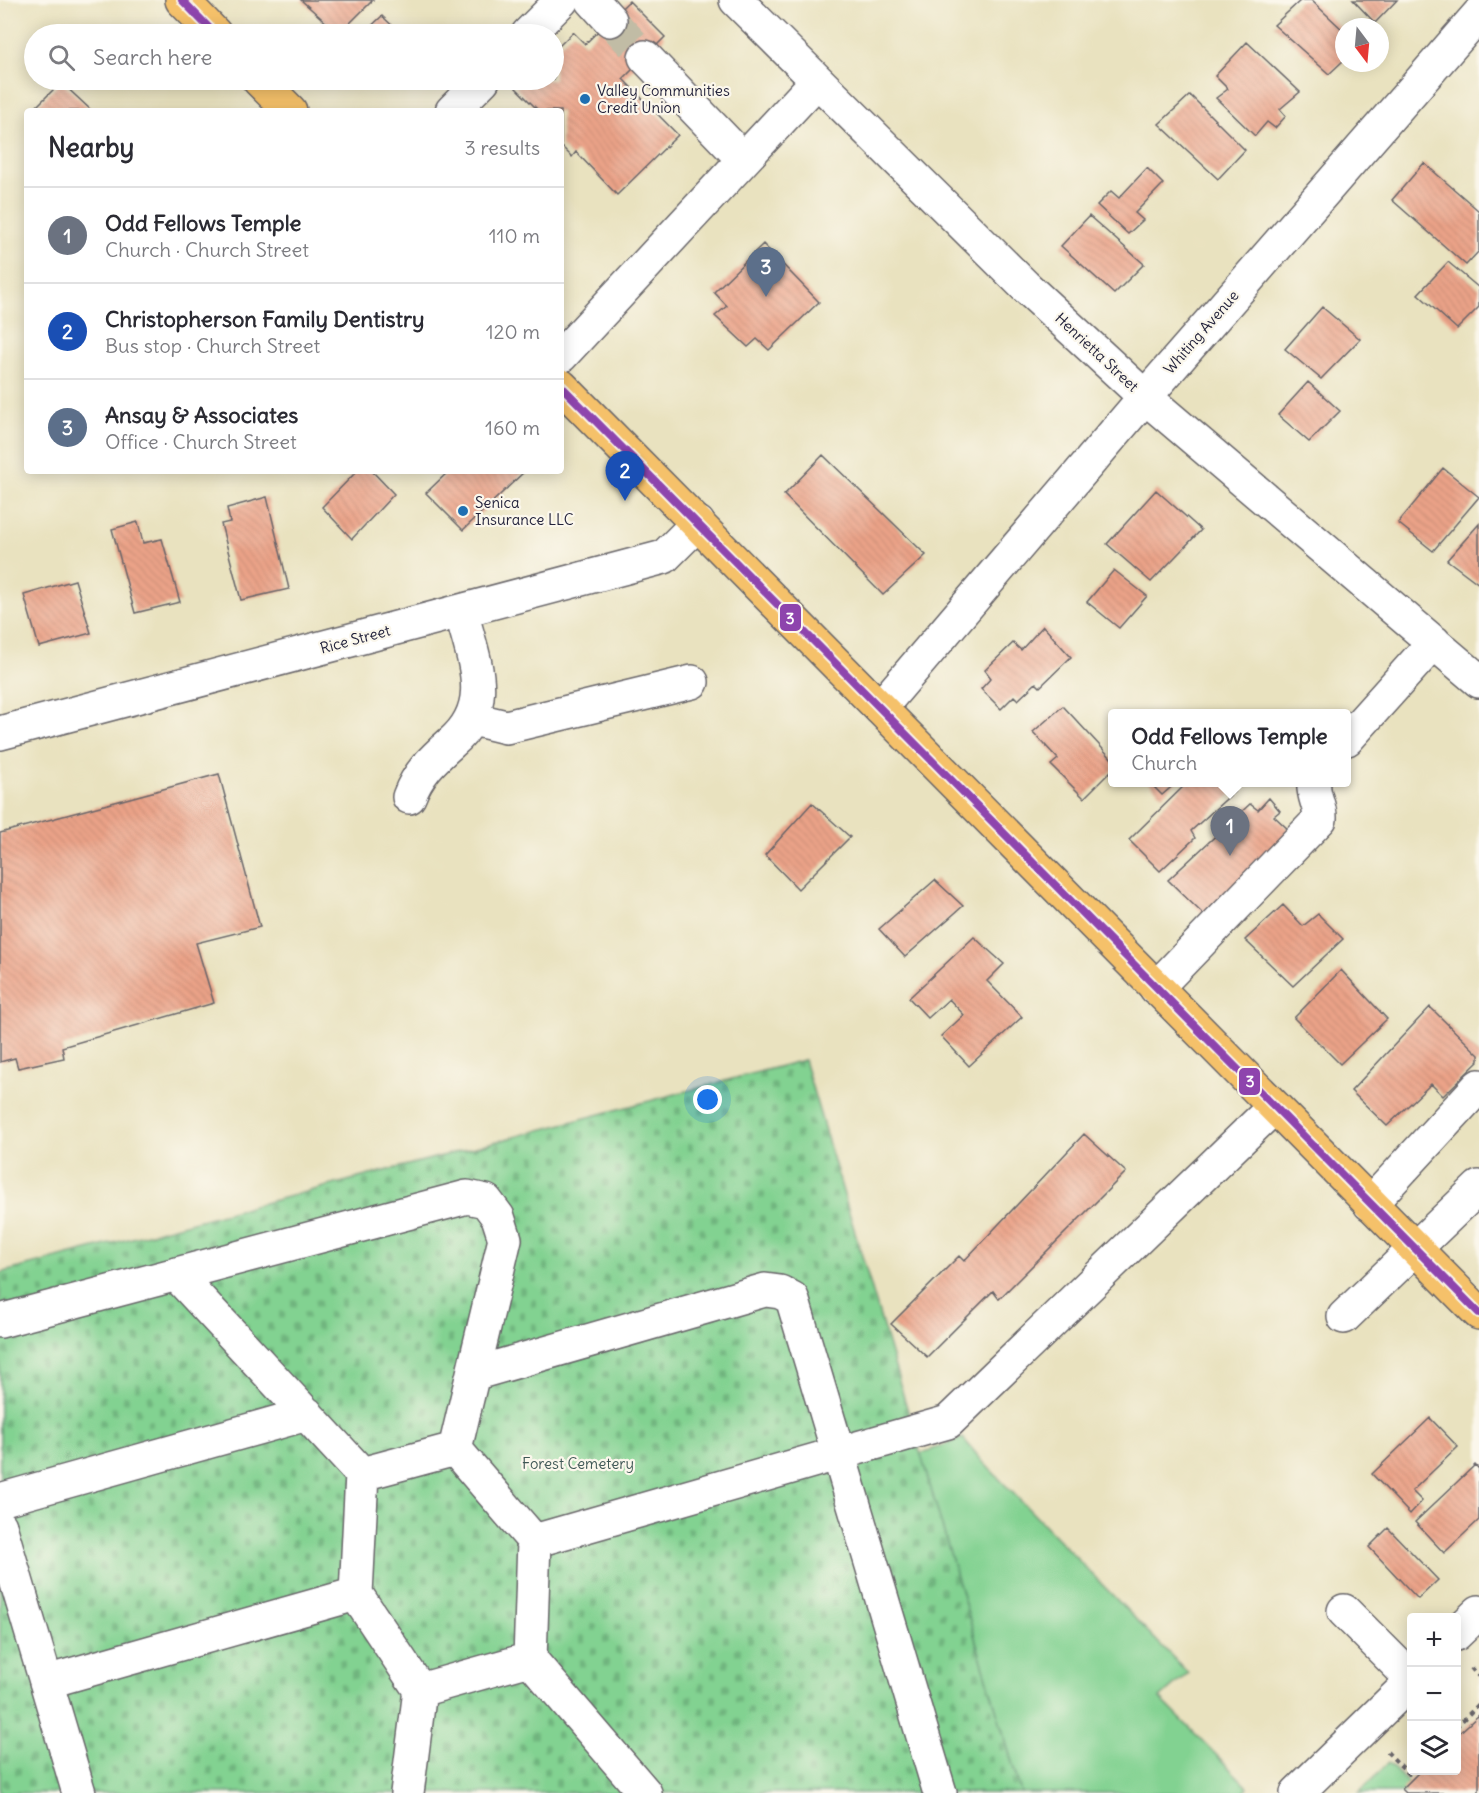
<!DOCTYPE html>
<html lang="en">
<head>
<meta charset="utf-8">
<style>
	:root { --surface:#fff; --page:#f7f7f7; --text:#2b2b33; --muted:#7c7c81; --line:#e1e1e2; --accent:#2563eb }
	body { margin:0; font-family:Delius,sans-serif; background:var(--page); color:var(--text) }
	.controls { position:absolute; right:18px; bottom:18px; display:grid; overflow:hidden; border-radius:6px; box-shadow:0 3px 15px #0003 }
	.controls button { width:54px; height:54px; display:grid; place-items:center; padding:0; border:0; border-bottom:2px solid var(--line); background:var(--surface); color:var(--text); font:30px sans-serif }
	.compass { position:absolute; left:1335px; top:18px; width:54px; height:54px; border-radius:50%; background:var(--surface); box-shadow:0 3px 15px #0003; rotate:164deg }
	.you { position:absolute; left:708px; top:1100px; width:21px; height:21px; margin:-15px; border:4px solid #fff; border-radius:50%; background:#1a73e8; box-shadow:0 0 0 9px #1a73e833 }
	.badge { display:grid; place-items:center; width:39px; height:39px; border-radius:50%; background:var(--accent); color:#fff; font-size:20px; font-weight:700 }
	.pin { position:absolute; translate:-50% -50px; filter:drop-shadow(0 2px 3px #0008) }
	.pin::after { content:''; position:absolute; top:32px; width:21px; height:18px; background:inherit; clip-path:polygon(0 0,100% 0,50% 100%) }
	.popup { position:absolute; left:1108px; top:709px; width:243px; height:78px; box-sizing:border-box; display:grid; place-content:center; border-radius:6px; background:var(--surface); filter:drop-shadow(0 2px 4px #0005); font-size:20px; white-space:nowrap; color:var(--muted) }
	.popup b { font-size:22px; color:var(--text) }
	.popup::after { content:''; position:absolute; left:50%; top:100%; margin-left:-12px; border:12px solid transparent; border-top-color:var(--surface) }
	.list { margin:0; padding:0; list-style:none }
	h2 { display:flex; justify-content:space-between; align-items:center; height:78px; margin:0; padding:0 24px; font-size:26px }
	h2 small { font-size:20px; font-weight:400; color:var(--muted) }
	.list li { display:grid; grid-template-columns:39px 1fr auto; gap:18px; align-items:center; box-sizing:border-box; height:96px; padding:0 24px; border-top:2px solid var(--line) }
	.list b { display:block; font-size:22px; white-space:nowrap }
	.list p { margin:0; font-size:20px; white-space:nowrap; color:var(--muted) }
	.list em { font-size:20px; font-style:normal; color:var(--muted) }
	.icon { flex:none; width:33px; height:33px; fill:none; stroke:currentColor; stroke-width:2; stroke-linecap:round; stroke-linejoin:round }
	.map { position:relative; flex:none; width:1479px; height:1793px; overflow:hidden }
	.search { position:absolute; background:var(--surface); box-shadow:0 3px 15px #0003; left:24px; top:24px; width:540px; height:66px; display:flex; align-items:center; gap:15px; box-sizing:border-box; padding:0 21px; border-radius:33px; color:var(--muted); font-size:22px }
	.panel { position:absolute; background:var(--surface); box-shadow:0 3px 15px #0003; left:24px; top:108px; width:540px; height:366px; border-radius:6px }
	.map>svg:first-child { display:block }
	.grass { fill:#82d291; stroke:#527a66; stroke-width:1.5 }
	.cemetery { fill:url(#cemetery-stones); stroke:#527a66; stroke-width:1.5 }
	.building { fill:url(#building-back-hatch) }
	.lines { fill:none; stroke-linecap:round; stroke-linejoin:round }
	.minor-tunnel { stroke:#c1bca5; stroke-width:33; stroke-dasharray:33 16; stroke-linecap:butt }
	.minor-casing { stroke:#686569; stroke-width:36 }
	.major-casing { stroke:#686569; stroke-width:36 }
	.path { stroke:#686569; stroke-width:4; stroke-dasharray:4.5 4.5; stroke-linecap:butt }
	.minor { stroke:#fff; stroke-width:33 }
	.major { stroke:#f5c16b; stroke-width:33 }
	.bus-1-casing { stroke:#fbf7ec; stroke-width:12 }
	.bus-1 { stroke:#8e44ad; stroke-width:8 }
	.poi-dot { fill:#1f6fb2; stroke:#fbf7ec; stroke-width:2 }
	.labels { text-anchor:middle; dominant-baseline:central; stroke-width:4.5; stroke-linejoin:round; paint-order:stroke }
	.poi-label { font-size:15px; fill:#22223b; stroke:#fbf7ec; text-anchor:start }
	.street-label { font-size:15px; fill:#22223b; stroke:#fbf7ec }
	.park-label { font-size:15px; fill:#3f5755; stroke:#fbf7ec }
	.line-badge { stroke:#fbf7ec; stroke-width:2 }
	.badge-label { font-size:16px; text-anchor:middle; font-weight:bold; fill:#fff }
</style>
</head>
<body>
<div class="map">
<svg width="1479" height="1793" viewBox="0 0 1479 1793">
	<defs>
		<pattern id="cemetery-stones" width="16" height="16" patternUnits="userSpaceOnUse" patternTransform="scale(1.5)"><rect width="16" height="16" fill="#82d291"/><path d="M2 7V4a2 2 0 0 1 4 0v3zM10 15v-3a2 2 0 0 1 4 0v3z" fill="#70b47e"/></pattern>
		<pattern id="building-back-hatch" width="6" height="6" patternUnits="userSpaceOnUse" patternTransform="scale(1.5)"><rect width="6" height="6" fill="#eba388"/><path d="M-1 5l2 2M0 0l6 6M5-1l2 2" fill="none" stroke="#c98c76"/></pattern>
	</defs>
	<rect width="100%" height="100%" fill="#fbf7ec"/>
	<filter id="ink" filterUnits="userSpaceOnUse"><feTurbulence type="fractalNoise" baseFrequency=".0167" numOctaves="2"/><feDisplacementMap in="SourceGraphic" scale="12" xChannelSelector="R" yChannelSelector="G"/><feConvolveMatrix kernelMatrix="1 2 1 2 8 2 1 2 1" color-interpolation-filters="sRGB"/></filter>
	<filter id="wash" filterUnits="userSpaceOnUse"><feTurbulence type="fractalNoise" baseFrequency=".008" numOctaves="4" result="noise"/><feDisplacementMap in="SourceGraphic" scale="24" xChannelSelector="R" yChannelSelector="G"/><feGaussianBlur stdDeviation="1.35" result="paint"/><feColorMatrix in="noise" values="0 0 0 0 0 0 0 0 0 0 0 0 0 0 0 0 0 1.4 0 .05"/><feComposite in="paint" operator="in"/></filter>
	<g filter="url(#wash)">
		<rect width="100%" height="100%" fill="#e9e2bf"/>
		<!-- grass -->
		<path class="grass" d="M963,1438L983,1462L1188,1673L1160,1698L1248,1787L1243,1793H1021L920,1454Z
			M1388,1763L1408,1783L1406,1793H1359Z"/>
		<!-- cemetery -->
		<path class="cemetery" d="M804,1060L1021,1793H0V1273Z"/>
		<g id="blocks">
			<!-- building -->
			<path class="building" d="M301,0H373L339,34Z
				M1301,0H1311L1344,31V60L1329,74L1274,25Z
				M1353,0H1397L1375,23Z
				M629,1L665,37L623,79L678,135L617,195L576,152L572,157L561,146V111H539L516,88L525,80H554V51L573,32L585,44Z
				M382,16L401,34H363Z
				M1247,42L1300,92L1280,109L1286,116L1275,128L1267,122L1255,136L1216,98L1228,89L1215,76Z
				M61,82L92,111H32Z
				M1190,95L1245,150L1218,179L1159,124Z
				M1424,163L1479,211V251L1466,265L1392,200Z
				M1147,168L1163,184L1135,213L1143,220L1128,234L1097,205L1111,191L1119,198Z
				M1089,216L1144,264L1114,294L1061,246Z
				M763,244L819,302L769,350L757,339L748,347L715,316L727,306L714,292Z
				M1448,262L1479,288V307L1457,329L1418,294Z
				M1322,307L1360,339L1321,379L1285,349Z
				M1308,382L1340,411L1309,442L1278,415Z
				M823,455L926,555L883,595L784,495Z
				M1443,468L1479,497L1433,551L1398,523Z
				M357,471H372L394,494L352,539L322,507Z
				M449,471H525L463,530L426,493Z
				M1156,490L1201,530L1151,582L1107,544Z
				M267,497L289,589L241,600L221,524L230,522L227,508Z
				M138,522L143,543L162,539L180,602L135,613L112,529Z
				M1479,524V584L1447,560Z
				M1114,570L1147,596L1119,628L1087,602Z
				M75,580L91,633L39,647L24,595Z
				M1043,626L1071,657L1040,687L1036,683L1018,700L1014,696L1001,709L981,689L991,678L985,670L1013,643L1021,650Z
				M1063,706L1113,760V769L1084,798L1051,765L1058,759L1033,732Z
				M219,774L260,927L196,943L214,1003L62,1047L64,1058L18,1068L15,1058L0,1062V833Z
				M1149,782H1177L1162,795Z
				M1188,782H1225L1235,791L1191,831L1195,838L1160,871L1129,840Z
				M1269,798L1280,811L1274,816L1291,832L1204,915L1168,880L1250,804L1258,810Z
				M812,803L850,837L798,889L765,855Z
				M935,880L963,906L905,957L879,929Z
				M1283,905L1303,926L1318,914L1343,939L1293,986L1245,940Z
				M974,937L1004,964L987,981L1022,1017L969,1066L941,1036L964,1015L949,999L928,1018L909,998Z
				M1341,970L1387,1019L1340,1064L1294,1018Z
				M1430,1007L1479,1055V1061L1443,1096L1431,1084L1387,1126L1351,1091Z
				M1084,1134L1126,1172L999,1299L993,1291L927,1357L891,1324L959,1256L964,1261Z
				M1430,1418L1458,1447L1412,1491L1422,1501L1410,1514L1372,1474Z
				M1475,1465L1479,1469V1520L1444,1553L1415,1522Z
				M1388,1528L1438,1580L1418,1599L1369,1547Z
				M1479,1715V1793H1406L1402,1789L1421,1770H1456V1736Z"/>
		</g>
	</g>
	<g filter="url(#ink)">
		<use href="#blocks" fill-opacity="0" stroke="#686569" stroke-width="1.5"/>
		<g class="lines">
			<!-- minor-tunnel -->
			<path class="minor-tunnel" d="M610,20L645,57"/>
			<defs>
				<path id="minor" d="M592,0L610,20
					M736,0L1025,286L1145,397L1479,681
					M528,34L562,0
					M645,57L743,159
					M452,111L483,80
					M561,356L817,81
					M880,708L1145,397L1479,14
					M473,719L506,727L692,682
					M0,733L664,557L698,523
					M1347,739L1434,642
					M409,797C418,773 432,760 451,743C496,705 473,659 461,611
					M1156,988L1320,819C1321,806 1312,795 1314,782
					M1370,1204L1479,1086
					M176,1274L362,1474
					M1344,1317L1479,1187
					M0,1321L467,1197L486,1201L498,1217L505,1239L455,1449
					M473,1374L765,1290L780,1292L792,1298L940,1793
					M455,1449L534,1541L530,1659L420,1690L356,1594L362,1474Z
					M0,1500L307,1414
					M0,1526L79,1793
					M534,1541L948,1422L1274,1107
					M1344,1611L1412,1679
					M1456,1634L1479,1612
					M530,1659L645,1793
					M46,1682L356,1594
					M407,1793L420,1690
					M1297,1793L1412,1681"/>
				<path id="major" d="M182,0L215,34
					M259,80L290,111
					M561,386L1479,1313"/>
			</defs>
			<!-- minor casing -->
			<use href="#minor" class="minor-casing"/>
			<!-- major casing -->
			<use href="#major" class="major-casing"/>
			<!-- path -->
			<path class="path" d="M1471,1668L1479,1677
				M1456,1727L1479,1704
				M1387,1752L1409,1774L1412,1770"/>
			<!-- minor -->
			<use href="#minor" class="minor"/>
			<!-- major -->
			<use href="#major" class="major"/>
			<defs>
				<path id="bus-1" d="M182,0L215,34
					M561,386L1479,1313"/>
			</defs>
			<!-- bus-1 casing -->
			<use href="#bus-1" class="bus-1-casing"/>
			<!-- bus-1 -->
			<use href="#bus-1" class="bus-1"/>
		</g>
	</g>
	<!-- markers -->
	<g class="poi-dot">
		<circle cx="585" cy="99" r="6"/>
		<circle cx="463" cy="511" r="6"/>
	</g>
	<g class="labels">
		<!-- poi labels -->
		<g class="poi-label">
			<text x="597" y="90">Valley Communities<tspan x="597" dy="17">Credit Union</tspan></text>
			<text x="475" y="502">Senica<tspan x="475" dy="17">Insurance LLC</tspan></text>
		</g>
		<!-- street labels -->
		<g class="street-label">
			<text transform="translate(1201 332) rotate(-49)">Whiting Avenue</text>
			<text transform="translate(1097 352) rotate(43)">Henrietta Street</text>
			<text transform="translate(355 639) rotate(-15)">Rice Street</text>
		</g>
		<!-- park labels -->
		<g class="park-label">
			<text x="578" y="1463">Forest Cemetery</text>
		</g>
	</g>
	<g class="line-badge">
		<rect x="779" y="603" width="23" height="29" rx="6" fill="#8e44ad"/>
		<rect x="1238" y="1067" width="23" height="29" rx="6" fill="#8e44ad"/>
	</g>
	<g class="badge-label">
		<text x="790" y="624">3</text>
		<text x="1250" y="1087">3</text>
	</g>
</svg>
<div class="controls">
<button>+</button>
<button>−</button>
<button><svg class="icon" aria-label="layers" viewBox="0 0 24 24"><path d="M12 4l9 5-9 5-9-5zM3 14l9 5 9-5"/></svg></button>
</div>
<svg class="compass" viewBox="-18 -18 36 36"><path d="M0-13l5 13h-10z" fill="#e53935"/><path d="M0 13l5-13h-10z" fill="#7c7c81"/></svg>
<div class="you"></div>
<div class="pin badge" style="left:1230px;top:856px;background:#6b7280">1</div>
<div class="popup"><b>Odd Fellows Temple</b>Church</div>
<div class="pin badge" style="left:625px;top:501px;background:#1a4fb4">2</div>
<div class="pin badge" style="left:766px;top:297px;background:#5c6f8a">3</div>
<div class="search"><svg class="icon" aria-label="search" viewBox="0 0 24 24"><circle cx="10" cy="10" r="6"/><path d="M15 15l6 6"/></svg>Search here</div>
<section class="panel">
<h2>Nearby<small>3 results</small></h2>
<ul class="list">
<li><span class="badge" style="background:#6b7280">1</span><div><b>Odd Fellows Temple</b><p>Church · Church Street</p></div><em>110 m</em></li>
<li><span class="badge" style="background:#1a4fb4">2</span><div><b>Christopherson Family Dentistry</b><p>Bus stop · Church Street</p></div><em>120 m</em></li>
<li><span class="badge" style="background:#5c6f8a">3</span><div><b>Ansay &amp; Associates</b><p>Office · Church Street</p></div><em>160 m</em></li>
</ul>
</section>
</div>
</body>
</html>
